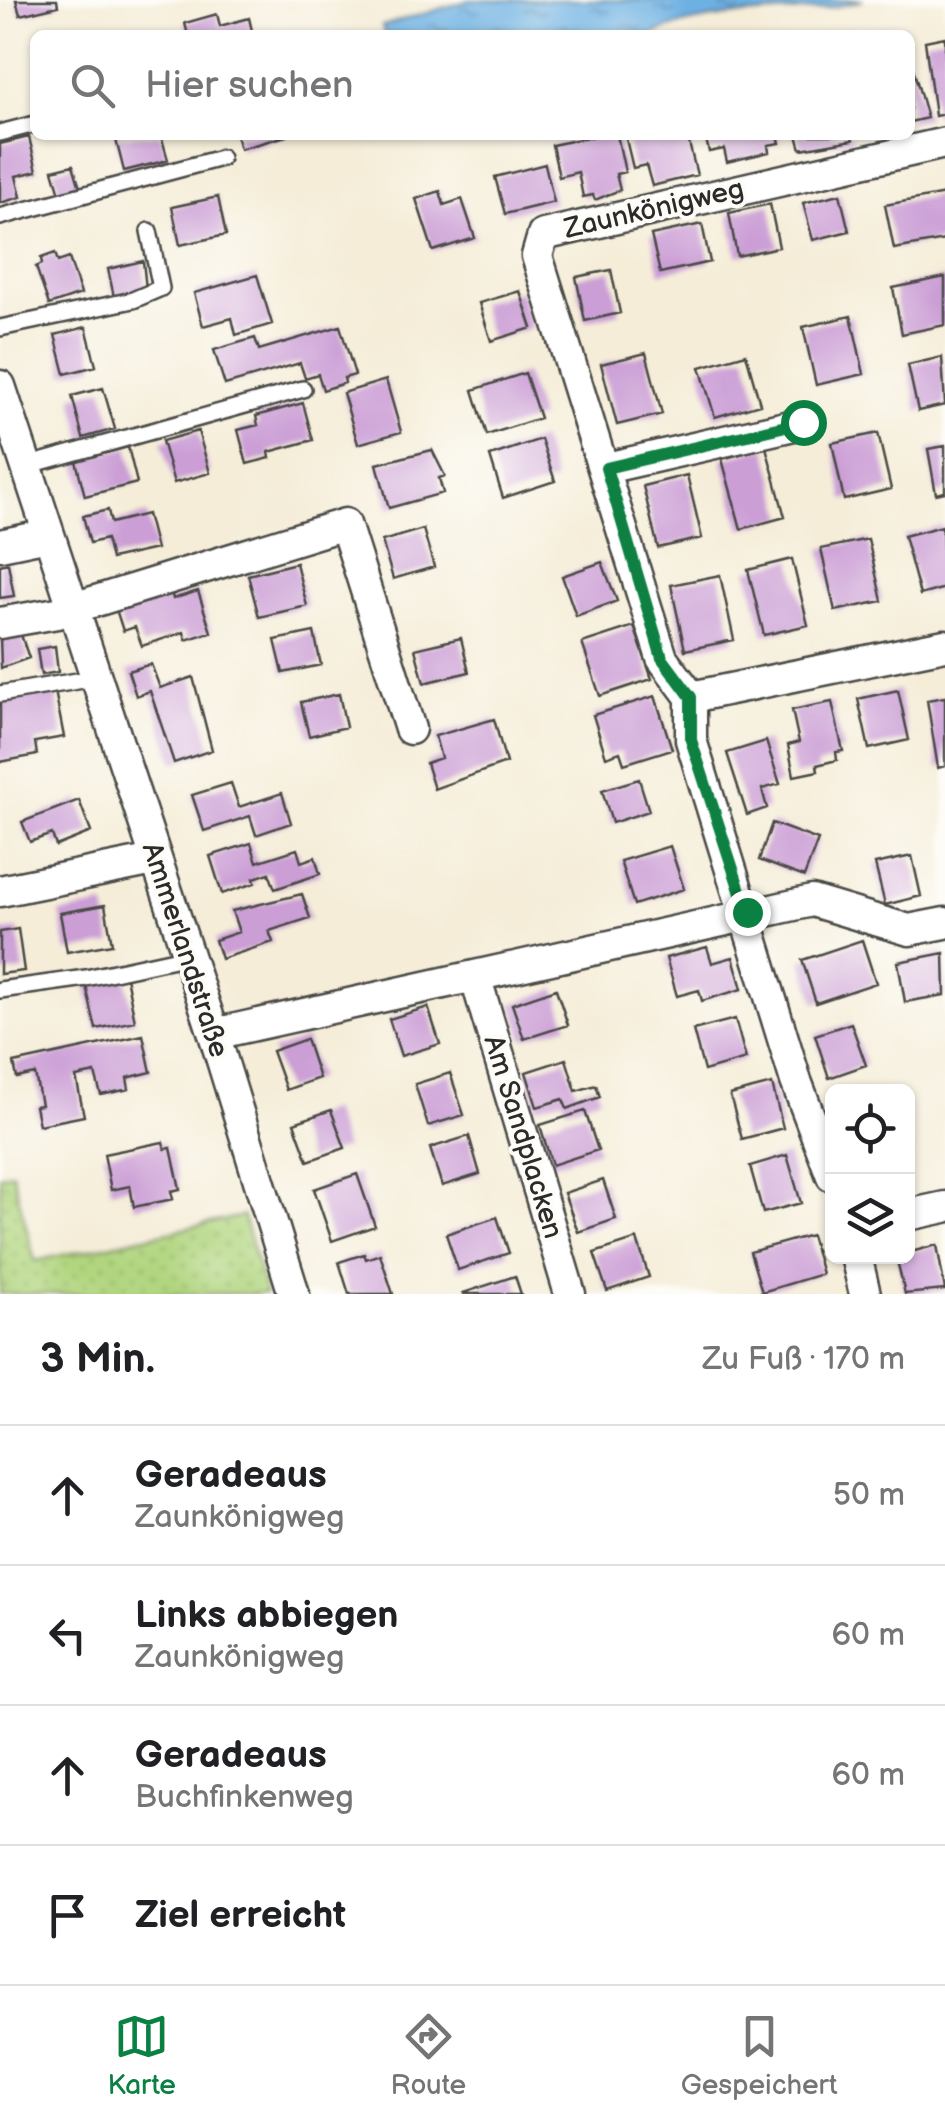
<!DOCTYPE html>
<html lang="de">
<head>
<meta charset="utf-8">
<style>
	:root { --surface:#fff; --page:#f2f2f2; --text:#202124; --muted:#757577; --line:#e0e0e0; --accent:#0b8043 }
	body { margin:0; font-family:"Balsamiq Sans",sans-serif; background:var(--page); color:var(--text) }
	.controls { position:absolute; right:30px; bottom:30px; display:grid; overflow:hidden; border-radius:15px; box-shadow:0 2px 8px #0004 }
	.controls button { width:90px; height:90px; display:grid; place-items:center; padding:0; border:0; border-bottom:2px solid var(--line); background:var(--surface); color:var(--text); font:50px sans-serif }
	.stop { position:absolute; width:30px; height:30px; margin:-22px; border:8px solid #0b8043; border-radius:50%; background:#fff }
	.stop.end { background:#0b8043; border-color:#fff; box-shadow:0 2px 10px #0008 }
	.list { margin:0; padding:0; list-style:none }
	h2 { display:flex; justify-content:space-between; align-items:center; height:130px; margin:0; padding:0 40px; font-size:42px }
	h2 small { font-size:32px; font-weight:400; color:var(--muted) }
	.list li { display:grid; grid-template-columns:65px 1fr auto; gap:30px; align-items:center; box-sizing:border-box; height:140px; padding:0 40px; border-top:2px solid var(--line) }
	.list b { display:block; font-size:38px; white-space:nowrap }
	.list p { margin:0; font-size:32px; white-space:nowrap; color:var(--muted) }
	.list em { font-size:32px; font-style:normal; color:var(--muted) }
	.icon { flex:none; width:55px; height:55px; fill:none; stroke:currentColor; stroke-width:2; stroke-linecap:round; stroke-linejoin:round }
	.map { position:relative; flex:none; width:945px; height:1294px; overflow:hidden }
	.search { position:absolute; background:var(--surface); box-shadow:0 2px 8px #0004; left:30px; right:30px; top:30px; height:110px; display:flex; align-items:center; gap:25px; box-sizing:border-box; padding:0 35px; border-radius:15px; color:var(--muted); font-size:38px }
	.sheet { height:690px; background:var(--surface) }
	nav { display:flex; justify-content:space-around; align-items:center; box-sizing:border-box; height:140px; border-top:2px solid var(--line); background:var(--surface); font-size:28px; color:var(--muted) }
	nav a { display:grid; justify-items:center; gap:5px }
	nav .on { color:var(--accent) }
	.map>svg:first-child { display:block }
	.grass { fill:url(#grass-dots); stroke:#6e8054; stroke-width:2.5 }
	.water { fill:url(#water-ripples); stroke:#4c6e87; stroke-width:2.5 }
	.building { fill:#cb9ed6 }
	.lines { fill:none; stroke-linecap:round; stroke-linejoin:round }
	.service-casing { stroke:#494845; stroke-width:20 }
	.minor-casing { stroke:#494845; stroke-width:35 }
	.service { stroke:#fff; stroke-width:15 }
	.minor { stroke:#fff; stroke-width:30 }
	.route { stroke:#0b8043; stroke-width:12 }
	.labels { text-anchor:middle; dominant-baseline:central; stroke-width:8; stroke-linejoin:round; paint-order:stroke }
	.street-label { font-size:28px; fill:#2b2b2b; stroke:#fdfcf7 }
</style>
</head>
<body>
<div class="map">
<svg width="945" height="1294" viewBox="0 0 945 1294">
	<defs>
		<pattern id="grass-dots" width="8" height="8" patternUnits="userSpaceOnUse" patternTransform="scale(2.5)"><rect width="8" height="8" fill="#b0d57e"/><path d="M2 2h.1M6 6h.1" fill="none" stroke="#98b76d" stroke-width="1.8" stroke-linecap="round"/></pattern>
		<pattern id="water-ripples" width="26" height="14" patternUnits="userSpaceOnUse" patternTransform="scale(2.5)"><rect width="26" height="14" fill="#6db1e3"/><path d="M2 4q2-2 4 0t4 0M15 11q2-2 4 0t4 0" fill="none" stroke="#5a90b8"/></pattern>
	</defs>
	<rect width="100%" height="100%" fill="#fdfcf7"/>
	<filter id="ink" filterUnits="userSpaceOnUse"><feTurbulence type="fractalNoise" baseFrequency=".01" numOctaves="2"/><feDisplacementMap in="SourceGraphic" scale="20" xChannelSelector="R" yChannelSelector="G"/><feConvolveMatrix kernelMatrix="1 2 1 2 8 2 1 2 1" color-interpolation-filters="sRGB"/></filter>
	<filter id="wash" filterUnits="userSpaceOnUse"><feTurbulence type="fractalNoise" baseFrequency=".0048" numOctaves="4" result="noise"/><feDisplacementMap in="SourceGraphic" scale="40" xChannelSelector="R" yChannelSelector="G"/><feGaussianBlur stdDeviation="2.25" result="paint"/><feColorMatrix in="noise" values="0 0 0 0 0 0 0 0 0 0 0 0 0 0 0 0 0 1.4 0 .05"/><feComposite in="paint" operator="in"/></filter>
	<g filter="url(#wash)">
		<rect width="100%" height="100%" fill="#f5edd8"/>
		<!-- grass -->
		<path class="grass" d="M12,1172L35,1261L243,1216L266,1294H0V1176Z"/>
		<!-- water -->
		<path class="water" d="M470,0H863C793,21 718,5 651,35H385L382,26Z"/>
		<g id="blocks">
			<!-- building -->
			<path class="building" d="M16,0H57L58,6L20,15Z
				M217,14L220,26L249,18L253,35H188L185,23Z
				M945,37V114L935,116L925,41Z
				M913,68L927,118L910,122V69Z
				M161,135L168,160L124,171L115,136Z
				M236,135H286V136L240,149Z
				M600,135H617L625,172L616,174L620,190L595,200L593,195L583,197L578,172L559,177L552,145Z
				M625,135H687L697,175L652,186L646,165L633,168Z
				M705,135H778L780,143L768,145L769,152L727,162L724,149L709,152Z
				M797,135H852L853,140L801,149Z
				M29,137L37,171L16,176L21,197L0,203V144Z
				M545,164L554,202L505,214L495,177Z
				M73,165L80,188L60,194L53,170Z
				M440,191L444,205L462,199L475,238L433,251L416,199Z
				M840,194L849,231L813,240L803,203Z
				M945,194V240L894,249L885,205Z
				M218,197L226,235L180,245L172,207Z
				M770,204L779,247L737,256L729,213Z
				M702,224L710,262L660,273L651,235Z
				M55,253L58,262L69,258L81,294L49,305L36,267L42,264L41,258Z
				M143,261L146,289L114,297L108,269Z
				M611,270L620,313L585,321L576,277Z
				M257,275L272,324L236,335L232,318L203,326L194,293Z
				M945,277V325L902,334L893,288Z
				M520,291L532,328L491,341L479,303Z
				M851,316L864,374L816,385L803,327Z
				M340,326L355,375L344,378L345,383L323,390L318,374L305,378L300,363L225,385L214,350L255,338L259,350Z
				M86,327L96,366L65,374L55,335Z
				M646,353L662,414L617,425L601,364Z
				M746,354L760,404L715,417L700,367Z
				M942,357L945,405L918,411L908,365Z
				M525,373L540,418L487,435L473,390Z
				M386,380L401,432L358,444L343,393Z
				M103,388L115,429L83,438L72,396Z
				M303,403L313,440L269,452L270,458L247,464L238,430L258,425L256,416Z
				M198,431L210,473L174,483L162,441Z
				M878,433L891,489L844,500L832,443Z
				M541,439L555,481L503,498L490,456Z
				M945,446V492L936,494L928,449Z
				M128,447L137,483L85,496L76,461Z
				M766,447L785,517L741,529L722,459Z
				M432,450L445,476L439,478L443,493L389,508L377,464Z
				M687,475L702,538L658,548L643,486Z
				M108,510L111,523L147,514L156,549L111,559L106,539L90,543L83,516Z
				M942,526L945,588L920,595L904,536Z
				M423,529L434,567L393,579L382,541Z
				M868,539L882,601L835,611L821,549Z
				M792,559L808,625L764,635L748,570Z
				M602,562L617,601L576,616L562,576Z
				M8,563L14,596L0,598V565Z
				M296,563L307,606L259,617L248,575Z
				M720,575L734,640L685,650L671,585Z
				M171,591L173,599L198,591L211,632L186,640L184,632L142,646L135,627L123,631L113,600Z
				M634,626L652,679L600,696L582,643Z
				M19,629L29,658L1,668L0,636Z
				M314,632L321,665L283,673L275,640Z
				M461,638L469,672L424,683L415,649Z
				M55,646L58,672L41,675L37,649Z
				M151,664L160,688L193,677L212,750L174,763L150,691L136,696L128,671Z
				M898,690L909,740L869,749L858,699Z
				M55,691L64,737L35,742L37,755L0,762V700Z
				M339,694L346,727L309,736L301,702Z
				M655,696L672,749L624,764L620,752L606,757L593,715Z
				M945,697V766L938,768L927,700Z
				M832,702L843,751L836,752L837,760L817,765L818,771L794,776L788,745L799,742L792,710Z
				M494,719L506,763L434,789L426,763L441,758L435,736Z
				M766,741L780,784L762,789L767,808L747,815L727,753Z
				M639,779L649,811L612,823L602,790Z
				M231,783L239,807L282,793L291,823L256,835L250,816L204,831L192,795Z
				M79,800L91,832L56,846L52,834L30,842L22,822Z
				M772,823L818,840L804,877L759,860Z
				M251,843L257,862L297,849L301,862L315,857L320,874L275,889L269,873L254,878L255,883L222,894L210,856Z
				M670,846L684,889L634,905L620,861Z
				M912,856L921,896L885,905L875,864Z
				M302,894L310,918L269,931L273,942L221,959L215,940L239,932L232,911Z
				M105,905L112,944L67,952L60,913Z
				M18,929L24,971L0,974V932Z
				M862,940L876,983L816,1003L802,960Z
				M707,947L712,963L733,957L742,989L702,1001L699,990L677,996L666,958Z
				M944,953L945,995L905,1002L898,962Z
				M126,977L135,1021L96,1029L86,986Z
				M556,989L568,1025L524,1039L512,1004Z
				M428,1007L440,1044L401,1056L389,1019Z
				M735,1019L746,1059L704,1071L693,1030Z
				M851,1023L866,1065L829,1078L815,1035Z
				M143,1035L151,1072L127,1078L129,1089L101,1095L95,1073L76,1077L84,1116L39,1125L35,1106L41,1105L35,1074L17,1078L14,1063Z
				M306,1039L319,1078L286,1090L272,1051Z
				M566,1059L576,1091L596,1085L600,1097L567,1109L563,1099L537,1107L526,1072Z
				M450,1073L464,1115L428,1126L415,1084Z
				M772,1084L783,1128L742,1139L730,1095Z
				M331,1110L345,1148L308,1161L294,1123Z
				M585,1111L598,1150L552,1165L540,1125Z
				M469,1136L480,1174L442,1186L430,1148Z
				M163,1142L165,1149L171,1148L180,1189L171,1191L173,1199L134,1207L130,1186L111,1190L104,1154Z
				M787,1155L801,1203L763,1213L750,1166Z
				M357,1174L375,1226L332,1241L314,1189Z
				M603,1180L616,1219L578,1232L564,1193Z
				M497,1217L509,1253L458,1270L446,1234Z
				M811,1235L822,1274L762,1292L750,1252Z
				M637,1239L649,1277L607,1291L594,1253Z
				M937,1245L945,1290L905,1294L896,1256Z
				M364,1254L366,1259L380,1254L393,1294H349L339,1262Z
				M515,1276L521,1294H464L463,1293Z"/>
		</g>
	</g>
	<g filter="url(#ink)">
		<use href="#blocks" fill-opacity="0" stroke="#494845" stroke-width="2.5"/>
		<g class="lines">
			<defs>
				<path id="service" d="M0,133L35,124
					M0,217L221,158
					M0,328L133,300L161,288L149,231
					M26,466L303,389
					M0,694L95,678
					M0,990L86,978L188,956"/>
				<path id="minor" d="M0,386L214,1034L294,1294
					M606,468L803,423
					M0,545L48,535
					M0,623L57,613L345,524L410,729
					M691,697L662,658L537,256L543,235L945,143
					M691,697V740L796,1081L832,1176
					M691,697L945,645
					M0,891L154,860
					M476,979L570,1294
					M214,1034L812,901L909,930L945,923
					M908,1215L945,1207
					M856,1256L865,1294"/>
			</defs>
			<!-- service casing -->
			<use href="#service" class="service-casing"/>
			<!-- minor casing -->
			<use href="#minor" class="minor-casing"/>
			<!-- service -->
			<use href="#service" class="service"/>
			<!-- minor -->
			<use href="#minor" class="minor"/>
		</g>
	</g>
	<g class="lines" filter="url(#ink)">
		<!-- route -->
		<path class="route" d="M747,912L691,740V697L662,658L606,468L803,422"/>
	</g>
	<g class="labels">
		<!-- street labels -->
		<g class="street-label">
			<text transform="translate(654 209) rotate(-13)">Zaunkönigweg</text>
			<text transform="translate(185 950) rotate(72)">Ammerlandstraße</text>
			<text transform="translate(523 1137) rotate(73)">Am Sandplacken</text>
		</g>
	</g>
</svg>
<div class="controls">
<button><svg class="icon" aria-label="locate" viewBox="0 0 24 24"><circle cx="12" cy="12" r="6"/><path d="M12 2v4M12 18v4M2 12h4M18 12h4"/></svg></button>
<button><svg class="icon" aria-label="layers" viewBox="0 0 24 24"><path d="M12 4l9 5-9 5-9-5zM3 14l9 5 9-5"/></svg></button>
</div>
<div class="stop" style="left:803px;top:422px"></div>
<div class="stop end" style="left:747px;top:912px"></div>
<div class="search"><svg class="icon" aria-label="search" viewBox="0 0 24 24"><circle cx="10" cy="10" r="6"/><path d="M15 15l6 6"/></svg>Hier suchen</div>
</div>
<section class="sheet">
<h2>3 Min.<small>Zu Fuß · 170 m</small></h2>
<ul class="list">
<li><svg class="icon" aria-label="ahead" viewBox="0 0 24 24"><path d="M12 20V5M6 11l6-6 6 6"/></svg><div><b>Geradeaus</b><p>Zaunkönigweg</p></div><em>50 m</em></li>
<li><svg class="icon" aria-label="left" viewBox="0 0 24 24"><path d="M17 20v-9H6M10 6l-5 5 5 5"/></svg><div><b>Links abbiegen</b><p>Zaunkönigweg</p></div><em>60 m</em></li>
<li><svg class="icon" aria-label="ahead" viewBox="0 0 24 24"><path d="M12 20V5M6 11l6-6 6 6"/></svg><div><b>Geradeaus</b><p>Buchfinkenweg</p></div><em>60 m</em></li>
<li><svg class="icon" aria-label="arrive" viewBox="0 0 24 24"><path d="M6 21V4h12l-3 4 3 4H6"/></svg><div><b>Ziel erreicht</b></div></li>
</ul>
</section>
<nav>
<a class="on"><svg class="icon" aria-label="map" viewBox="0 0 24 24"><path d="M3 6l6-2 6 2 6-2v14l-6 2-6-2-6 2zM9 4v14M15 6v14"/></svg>Karte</a>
<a><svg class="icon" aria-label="directions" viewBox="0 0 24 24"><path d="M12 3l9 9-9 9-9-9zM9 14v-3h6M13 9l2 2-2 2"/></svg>Route</a>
<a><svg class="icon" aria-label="saved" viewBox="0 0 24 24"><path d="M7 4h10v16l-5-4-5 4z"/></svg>Gespeichert</a>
</nav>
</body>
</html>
